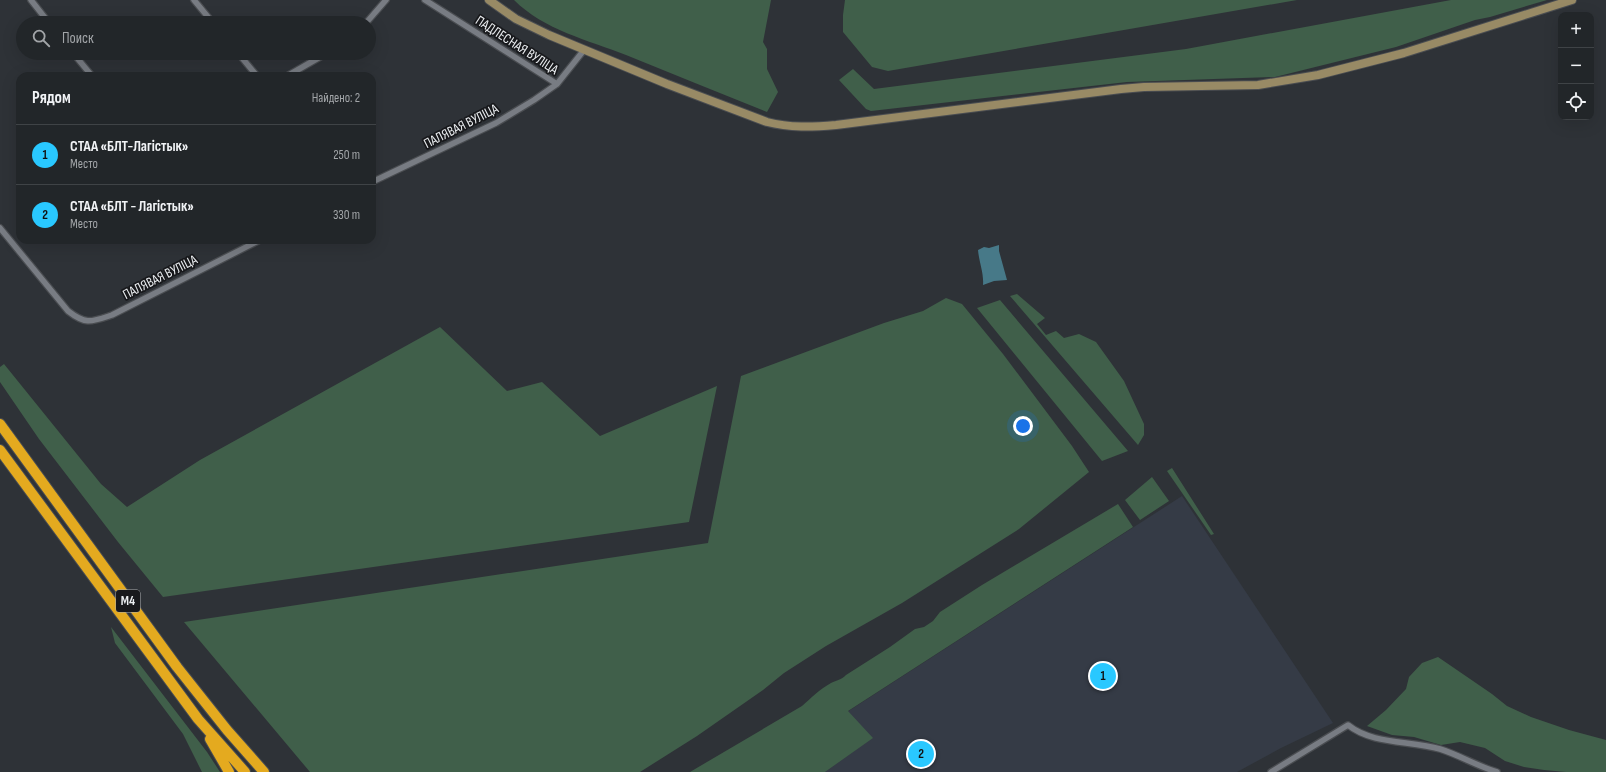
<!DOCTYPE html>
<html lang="ru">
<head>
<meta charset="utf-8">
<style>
	:root { --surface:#222629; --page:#2e3235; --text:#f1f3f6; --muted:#a2a5a8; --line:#3f4346; --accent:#29c8ff }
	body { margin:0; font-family:"Sofia Sans Condensed",sans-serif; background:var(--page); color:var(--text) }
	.controls { position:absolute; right:12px; top:12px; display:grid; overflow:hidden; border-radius:8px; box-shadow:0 4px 16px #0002 }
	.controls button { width:36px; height:36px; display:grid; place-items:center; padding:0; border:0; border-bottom:1px solid var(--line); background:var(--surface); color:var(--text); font:20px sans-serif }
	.you { position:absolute; left:1023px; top:426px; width:14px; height:14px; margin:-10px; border:3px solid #fff; border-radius:50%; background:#1a73e8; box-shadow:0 0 0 6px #1a73e833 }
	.badge { display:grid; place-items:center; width:26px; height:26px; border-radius:50%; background:var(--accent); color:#111; font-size:13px; font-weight:700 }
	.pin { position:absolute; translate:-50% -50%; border:2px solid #fff; box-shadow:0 1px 4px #0006 }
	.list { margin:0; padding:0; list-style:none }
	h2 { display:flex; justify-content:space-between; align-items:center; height:52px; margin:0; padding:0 16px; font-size:17px }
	h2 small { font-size:13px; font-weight:400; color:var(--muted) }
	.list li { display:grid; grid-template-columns:26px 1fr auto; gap:12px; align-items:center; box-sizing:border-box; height:60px; padding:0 16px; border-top:1px solid var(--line) }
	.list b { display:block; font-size:15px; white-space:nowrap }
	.list p { margin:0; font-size:13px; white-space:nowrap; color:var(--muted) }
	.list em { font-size:13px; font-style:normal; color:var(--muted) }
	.icon { flex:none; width:22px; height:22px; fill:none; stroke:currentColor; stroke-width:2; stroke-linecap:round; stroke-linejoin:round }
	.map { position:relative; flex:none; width:1606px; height:772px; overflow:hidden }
	.search { position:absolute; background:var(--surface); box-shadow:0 4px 16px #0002; left:16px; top:16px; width:360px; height:44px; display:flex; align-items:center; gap:10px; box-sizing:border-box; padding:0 14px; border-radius:22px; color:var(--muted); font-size:15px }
	.panel { position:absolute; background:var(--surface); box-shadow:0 4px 16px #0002; left:16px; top:72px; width:360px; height:172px; border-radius:12px }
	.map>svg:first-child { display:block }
	.built { fill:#353b46 }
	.green { fill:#405f4a }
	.water { fill:#477988 }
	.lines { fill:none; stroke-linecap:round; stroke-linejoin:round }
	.street-casing { stroke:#4a4d51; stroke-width:8 }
	.secondary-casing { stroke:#4a4d51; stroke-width:10 }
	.highway-casing { stroke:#4a4d51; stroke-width:12 }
	.street { stroke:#787c83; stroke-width:5.5 }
	.secondary { stroke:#988a65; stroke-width:8 }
	.highway { stroke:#e4aa1f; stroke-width:10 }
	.labels { text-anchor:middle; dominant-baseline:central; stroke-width:3.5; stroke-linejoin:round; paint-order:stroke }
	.shield { fill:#18191c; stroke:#acaeb1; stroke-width:1 }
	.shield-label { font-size:13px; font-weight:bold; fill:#ebeef1 }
	.street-label { font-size:14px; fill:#ebeef1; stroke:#18191c }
</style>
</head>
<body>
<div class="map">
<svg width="1606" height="772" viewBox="0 0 1606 772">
	<rect width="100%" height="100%" fill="#2e3237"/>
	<!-- built -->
	<path class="built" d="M1182,496L1333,723L1281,748L1237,772H825L872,738L847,712Z"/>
	<!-- green -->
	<path class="green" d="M514,0H771L763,42L767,49V69L778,92L767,112C720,93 673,74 626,55C588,40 544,30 514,0Z
		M845,0H1297L888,71L872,67L843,32V15Z
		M1451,0H1547L1490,17L1475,20L1396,47L1275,77L1127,82L871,111L866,109L839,80L853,69L874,89L1186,49Z
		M1017,294L1045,318L1037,324L1046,335L1056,331L1064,338L1079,334L1096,342L1124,381L1144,424V435L1138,445L1010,296Z
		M946,298L962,304L1003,354L1072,446L1089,472L1019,529L902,603L826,646L784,673L763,690L697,736L640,772H310L184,622L708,543L741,376L884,323L923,311Z
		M1000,300L1128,451L1102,461L977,308Z
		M440,327L507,391L542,382L600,436L717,386L689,522L163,597L118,542L39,439L0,382V367L4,364L101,484L127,507L200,460Z
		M1172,468L1214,534L1211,535L1167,471Z
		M1152,477L1169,501L1140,520L1125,500Z
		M1118,504L1133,527L848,711L873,738L825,772H690L802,706C811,698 820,689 831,683C837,680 841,680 846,675L890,647L915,629L924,627L933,621L940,612L982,585Z
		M111,627L207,752L220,772H202L183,734L115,643Z
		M1438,657L1492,694L1507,706L1531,717L1569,730L1606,740V772H1566L1544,770L1524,767L1505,761L1485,748L1460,742L1441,745L1414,737L1392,735L1367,726L1386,710L1406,689L1409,677L1422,663Z"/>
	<!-- water -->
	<path class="water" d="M999,245V251L1007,280L994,281L983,285C984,273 979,262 978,250L984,247L989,248Z"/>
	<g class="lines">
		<defs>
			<path id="street" d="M31,0L49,23
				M194,0L213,23
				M425,0L557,84
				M366,23L386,0
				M73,53L92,76
				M238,53L257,76
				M287,76L327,53
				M372,182L496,123L534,100L557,84L584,50
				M0,228L68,311C86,325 91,322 112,315L260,240
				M1271,772L1348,725C1373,745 1410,740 1440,749C1459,755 1477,766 1497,772"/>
			<path id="secondary" d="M489,0L516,19L549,35L667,84L767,122C790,128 813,127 836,125L1121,89L1144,87L1258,85L1318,75L1404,53L1572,0"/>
			<path id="highway" d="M0,424L177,667L227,730L264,772
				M0,450L198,719L245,772
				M210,739L229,772"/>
		</defs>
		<!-- street casing -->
		<use href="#street" class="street-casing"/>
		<!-- secondary casing -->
		<use href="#secondary" class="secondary-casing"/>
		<!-- highway casing -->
		<use href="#highway" class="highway-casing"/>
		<!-- street -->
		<use href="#street" class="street"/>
		<!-- secondary -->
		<use href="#secondary" class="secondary"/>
		<!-- highway -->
		<use href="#highway" class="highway"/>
	</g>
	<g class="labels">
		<!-- shield labels -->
		<rect class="shield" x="116" y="590" width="24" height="22" rx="3"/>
		<g class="shield-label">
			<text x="128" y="601">М4</text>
		</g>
		<!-- street labels -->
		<g class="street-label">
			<text transform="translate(517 45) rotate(33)">ПАДЛЕСНАЯ ВУЛІЦА</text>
			<text transform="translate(461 126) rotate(-27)">ПАЛЯВАЯ ВУЛІЦА</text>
			<text transform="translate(160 277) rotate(-27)">ПАЛЯВАЯ ВУЛІЦА</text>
		</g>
	</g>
</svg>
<div class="controls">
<button>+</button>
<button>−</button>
<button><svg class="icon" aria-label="locate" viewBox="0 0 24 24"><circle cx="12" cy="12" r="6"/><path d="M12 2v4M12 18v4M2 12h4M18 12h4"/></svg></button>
</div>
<div class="you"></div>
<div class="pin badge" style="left:1103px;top:676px">1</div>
<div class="pin badge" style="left:921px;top:754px">2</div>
<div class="search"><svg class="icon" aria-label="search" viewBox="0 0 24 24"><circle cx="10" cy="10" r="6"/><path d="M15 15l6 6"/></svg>Поиск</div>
<section class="panel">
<h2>Рядом<small>Найдено: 2</small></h2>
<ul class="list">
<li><span class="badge">1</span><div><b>СТАА «БЛТ-Лагістык»</b><p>Место</p></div><em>250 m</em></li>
<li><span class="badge">2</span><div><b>СТАА «БЛТ - Лагістык»</b><p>Место</p></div><em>330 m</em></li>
</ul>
</section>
</div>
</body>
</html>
